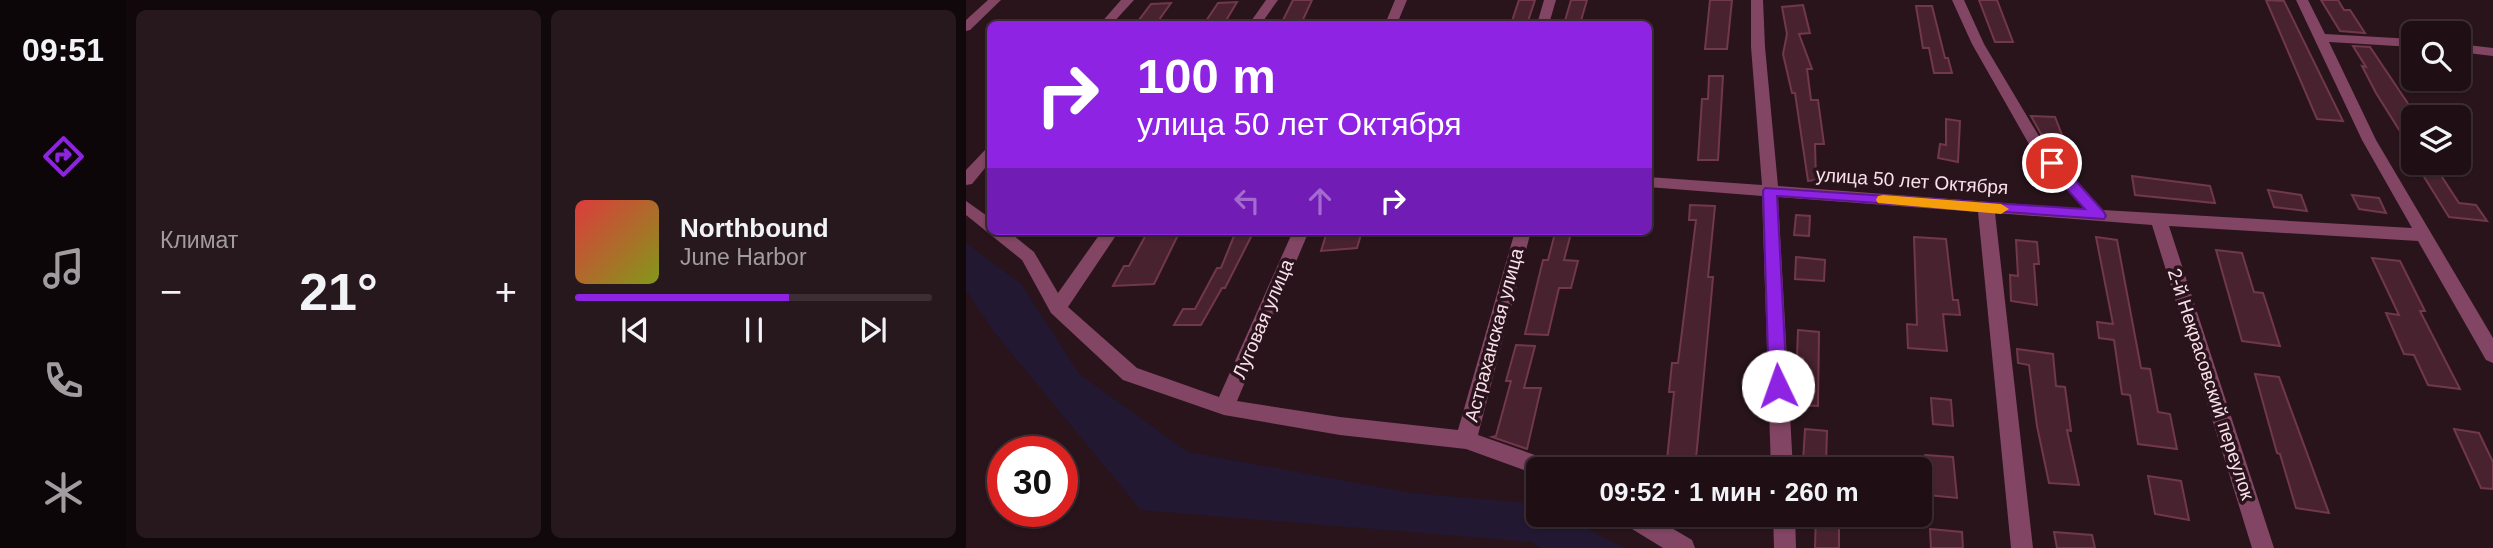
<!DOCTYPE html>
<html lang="ru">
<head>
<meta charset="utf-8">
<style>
  body { margin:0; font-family:Arial,sans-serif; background:#27181e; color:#f1f3f6; height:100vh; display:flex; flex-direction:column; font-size:26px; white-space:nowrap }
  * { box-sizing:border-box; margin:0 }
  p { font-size:23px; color:#a19ca0 }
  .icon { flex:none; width:38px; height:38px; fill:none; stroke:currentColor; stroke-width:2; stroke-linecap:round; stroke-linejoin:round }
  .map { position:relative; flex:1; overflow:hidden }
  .sheet { display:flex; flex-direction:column; gap:10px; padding:10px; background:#11080c; width:840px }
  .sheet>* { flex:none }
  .top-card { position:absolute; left:21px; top:21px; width:665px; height:214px; border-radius:10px; box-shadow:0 2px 5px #0004,0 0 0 2px #3c2f34; background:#8f23e4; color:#fff; overflow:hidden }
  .buttons { position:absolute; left:1435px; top:21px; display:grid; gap:14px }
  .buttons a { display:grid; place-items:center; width:70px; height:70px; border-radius:10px; background:#1f0f15; box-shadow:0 2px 5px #0004,0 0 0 2px #3c2f34; font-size:35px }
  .speed { position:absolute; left:21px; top:436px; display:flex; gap:14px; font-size:35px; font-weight:700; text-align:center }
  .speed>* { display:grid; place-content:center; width:91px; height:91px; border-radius:50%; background:#1f0f15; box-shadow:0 2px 5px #0004,0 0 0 2px #3c2f34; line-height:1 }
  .speed .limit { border:10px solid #d22; background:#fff; color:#111 }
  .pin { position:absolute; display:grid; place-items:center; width:60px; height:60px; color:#fff; margin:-30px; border:4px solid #fff; border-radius:50%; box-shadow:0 2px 7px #0007 }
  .me { position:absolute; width:77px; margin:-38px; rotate:357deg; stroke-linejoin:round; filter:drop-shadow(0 0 5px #0008) }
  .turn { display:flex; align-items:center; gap:24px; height:147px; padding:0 35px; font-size:32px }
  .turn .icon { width:91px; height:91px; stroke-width:2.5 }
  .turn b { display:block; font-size:49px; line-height:60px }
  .lanes { display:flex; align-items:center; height:66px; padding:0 35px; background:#0003; justify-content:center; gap:35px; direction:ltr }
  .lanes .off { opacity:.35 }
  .big { font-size:52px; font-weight:700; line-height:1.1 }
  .sheet .tile { flex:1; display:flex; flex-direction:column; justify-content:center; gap:10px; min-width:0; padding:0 24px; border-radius:10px; background:#27181e }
  .song { display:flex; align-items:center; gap:21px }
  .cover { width:84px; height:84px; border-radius:10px; background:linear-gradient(135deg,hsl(0 70% 55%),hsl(70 70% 35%)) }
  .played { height:7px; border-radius:4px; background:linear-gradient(90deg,#8f23e4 60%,#3c2f34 60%) }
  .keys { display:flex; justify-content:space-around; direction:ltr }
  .heat { display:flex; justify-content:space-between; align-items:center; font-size:38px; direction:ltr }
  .sheet .tiles { flex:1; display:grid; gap:10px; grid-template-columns:repeat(2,1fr) }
  .trip { position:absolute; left:560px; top:457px; width:406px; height:70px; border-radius:10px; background:#1f0f15; box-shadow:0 2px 5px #0004,0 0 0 2px #3c2f34; font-weight:700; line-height:70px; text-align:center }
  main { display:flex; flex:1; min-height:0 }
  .tab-bar { display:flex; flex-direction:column; width:126px; justify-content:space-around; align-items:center; background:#0c0608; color:#a19ca0 }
  .tab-bar .icon { width:49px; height:49px }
  .tab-bar .current { color:#8f23e4 }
  .tab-bar b { font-size:32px; color:#f1f3f6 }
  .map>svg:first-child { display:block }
  .green { fill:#231832 }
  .building { fill:#48222f; stroke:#71374b; stroke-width:2 }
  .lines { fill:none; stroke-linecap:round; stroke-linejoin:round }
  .minor { fill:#824564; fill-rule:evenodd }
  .route { fill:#8f23e4; stroke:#5d1794; stroke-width:2 }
  .slow { fill:#f59e0b }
  .labels { text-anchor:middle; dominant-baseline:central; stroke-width:7; stroke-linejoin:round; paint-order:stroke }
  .street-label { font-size:19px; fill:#fbe0ec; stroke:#29141c }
</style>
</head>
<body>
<main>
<nav class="tab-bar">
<b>09:51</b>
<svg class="icon current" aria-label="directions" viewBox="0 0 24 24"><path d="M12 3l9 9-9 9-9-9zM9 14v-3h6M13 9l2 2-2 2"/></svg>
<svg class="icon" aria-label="music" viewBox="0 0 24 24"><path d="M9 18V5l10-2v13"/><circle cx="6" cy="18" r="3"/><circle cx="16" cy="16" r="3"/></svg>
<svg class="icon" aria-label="phone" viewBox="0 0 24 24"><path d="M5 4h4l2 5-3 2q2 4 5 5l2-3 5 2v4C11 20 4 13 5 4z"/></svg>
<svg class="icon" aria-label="climate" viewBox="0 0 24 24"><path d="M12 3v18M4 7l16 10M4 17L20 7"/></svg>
</nav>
<section class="sheet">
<div class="tiles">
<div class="tile"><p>Климат</p>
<div class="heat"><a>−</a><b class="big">21°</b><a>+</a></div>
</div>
<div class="tile">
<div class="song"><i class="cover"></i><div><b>Northbound</b><p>June Harbor</p></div></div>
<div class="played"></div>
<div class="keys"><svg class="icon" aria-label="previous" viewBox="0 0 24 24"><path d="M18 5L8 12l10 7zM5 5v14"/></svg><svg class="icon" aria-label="pause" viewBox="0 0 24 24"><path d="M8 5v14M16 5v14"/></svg><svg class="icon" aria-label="next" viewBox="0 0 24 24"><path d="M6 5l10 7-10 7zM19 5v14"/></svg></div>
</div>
</div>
</section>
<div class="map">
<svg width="1527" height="548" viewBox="0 0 1527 548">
  <rect width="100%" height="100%" fill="#29141c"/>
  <polygon class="green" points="0,243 55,284 113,374 222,452 445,493 572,504 572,514 594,515 659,548 574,548 566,542 175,510 29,333 0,290"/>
  <g class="building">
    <polygon points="327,0 346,0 335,24 315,24"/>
    <polygon points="553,0 569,0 561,24 545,24"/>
    <polygon points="605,0 621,0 614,24 598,24"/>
    <polygon points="744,0 766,0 761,49 739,49"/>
    <polygon points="1013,0 1031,0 1047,42 1029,42"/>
    <polygon points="1300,0 1318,1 1377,121 1351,119"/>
    <polygon points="1355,0 1372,0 1378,10 1384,10 1399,33 1374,31"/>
    <polygon points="271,2 258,24 238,24 252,3"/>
    <polygon points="205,3 190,24 170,24 185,4"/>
    <polygon points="837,5 844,33 833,34 846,69 841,69 845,100 852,100 858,144 849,144 850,180 842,181 829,93 826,93 817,54 821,34 816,7"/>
    <polygon points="950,6 966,6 979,58 982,58 986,73 968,73 963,48 957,48"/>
    <polygon points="1387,46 1404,47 1447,111 1447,152 1410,93 1396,66 1400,67"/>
    <polygon points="743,76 757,76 752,160 732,160 736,99 742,99"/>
    <polygon points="1065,116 1089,117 1096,135 1075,134"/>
    <polygon points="980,119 994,121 992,162 972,158 974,144 980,145"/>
    <polygon points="1455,172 1474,174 1493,203 1510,205 1521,221 1483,217"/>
    <polygon points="1166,176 1244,186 1249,203 1169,195"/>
    <polygon points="1302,190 1335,195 1341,211 1308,207"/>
    <polygon points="1386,195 1413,198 1420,213 1393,209"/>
    <polygon points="724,205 749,206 742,277 747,277 745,300 729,469 700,469 708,392 703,392 706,363 712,363 730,220 723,220"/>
    <polygon points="830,215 844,216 843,236 828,235"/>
    <polygon points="182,231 214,231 188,284 147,286 158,266 163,266"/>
    <polygon points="270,231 288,231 259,288 256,288 235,325 208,325 217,309 229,309 251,268 255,268"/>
    <polygon points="377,231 396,231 391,248 355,251 361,232"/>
    <polygon points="589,233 605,233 598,260 612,261 605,288 593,288 582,335 559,334 577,260 582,260"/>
    <polygon points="948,237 980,239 987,300 992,300 994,315 977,314 981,351 942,348 941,324 951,325"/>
    <polygon points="1130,237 1151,240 1175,368 1184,369 1192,412 1204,414 1211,449 1172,444 1164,395 1156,394 1148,340 1133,338 1131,322 1147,324"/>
    <polygon points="1050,240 1071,242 1073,264 1068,264 1071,305 1045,301 1044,275 1052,276"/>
    <polygon points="1250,250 1276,253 1288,292 1297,293 1314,346 1276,341"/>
    <polygon points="830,257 859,260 858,281 829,279"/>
    <polygon points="1406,258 1434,261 1459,311 1454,311 1494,389 1462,385 1448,355 1438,354 1420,313 1433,315"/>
    <polygon points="832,330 853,332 852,406 834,405 837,358 831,357"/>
    <polygon points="550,345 569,346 558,388 575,388 561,449 526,437 530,436 545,381 540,381"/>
    <polygon points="1051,349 1087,354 1090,386 1099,387 1105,431 1101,430 1113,485 1083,483 1071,426 1063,365 1052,363"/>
    <polygon points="1289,374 1313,377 1363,513 1330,508 1314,454 1311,453"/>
    <polygon points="965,398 985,400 987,426 967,424"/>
    <polygon points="839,429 861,431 860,464 837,462"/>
    <polygon points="1488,429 1513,433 1527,462 1527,489 1515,488"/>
    <polygon points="959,455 987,457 991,498 962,495"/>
    <polygon points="1182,476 1215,481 1223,520 1189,514"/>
    <polygon points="850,514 873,514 873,548 849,548"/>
    <polygon points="964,529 996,532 997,548 965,548"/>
    <polygon points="1088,532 1126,535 1129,548 1091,548"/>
  </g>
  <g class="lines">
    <g class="minor">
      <polygon points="22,0 35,0 4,30 0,31 0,20"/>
      <polygon points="155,0 168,0 146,24 134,24"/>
      <polygon points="300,0 312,0 295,24 283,24"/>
      <polygon points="429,0 441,0 431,24 419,24"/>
      <polygon points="578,0 590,0 583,24 571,24"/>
      <polygon points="785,0 797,0 799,47 812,186 1118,209 1064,146 1006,44 986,0 998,0 1018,44 1077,143 1137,210 1446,228 1396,140 1330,0 1342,0 1359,34 1447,39 1447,47 1363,42 1410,140 1527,338 1527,363 1520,360 1452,241 1203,226 1308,548 1286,548 1186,225 1029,213 1067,548 1045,548 1012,212 812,197 827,469 805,469 796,196 682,187 682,177 796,185 785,47"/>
      <polygon points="1493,44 1527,48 1527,56 1493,52"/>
      <polygon points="24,148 24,162 6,184 0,185 0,170 19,150"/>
      <polygon points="0,201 24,218 24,231 42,231 68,252 92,293 136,231 153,231 102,307 171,368 253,397 327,231 343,231 271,401 374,417 492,430 549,231 565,231 512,435 589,462 592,469 572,469 572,475 500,449 374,435 258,415 157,380 85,313 56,260 0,215"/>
      <polygon points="650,514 682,514 726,540 729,548 697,548 653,521"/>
      <polygon points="807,514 829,514 830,548 808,548"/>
    </g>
  </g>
  <polygon class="route" points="1086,159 1091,160 1138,212 1140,216 1138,219 811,196 821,386 819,391 812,393 806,391 803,386 797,191 799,188 1119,209 1081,167 1079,163"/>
  <polygon class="slow" points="917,195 1035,204 1043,209 1035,214 912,203 910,200 912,196"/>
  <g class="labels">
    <g class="street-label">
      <text transform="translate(946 181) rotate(4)">улица 50 лет Октября</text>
      <text transform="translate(297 319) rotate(-67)">Луговая улица</text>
      <text transform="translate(528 335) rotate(-75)">Астраханская улица</text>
      <text transform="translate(1245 384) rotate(72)">2-й Некрасовский переулок</text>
    </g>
  </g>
</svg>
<div class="buttons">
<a><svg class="icon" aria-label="search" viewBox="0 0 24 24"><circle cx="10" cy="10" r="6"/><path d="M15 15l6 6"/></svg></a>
<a><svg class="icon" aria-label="layers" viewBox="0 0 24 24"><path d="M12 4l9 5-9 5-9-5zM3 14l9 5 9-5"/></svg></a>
</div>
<div class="speed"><div class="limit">30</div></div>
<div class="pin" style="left:1086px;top:163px;background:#d93025"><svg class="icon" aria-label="arrive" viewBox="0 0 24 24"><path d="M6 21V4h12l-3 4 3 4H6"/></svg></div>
<svg class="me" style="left:812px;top:386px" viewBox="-20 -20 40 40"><circle r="19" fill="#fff"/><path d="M0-13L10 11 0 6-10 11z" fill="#8f23e4"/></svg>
<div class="trip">09:52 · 1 мин · 260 m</div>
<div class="top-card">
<div class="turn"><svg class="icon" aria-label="right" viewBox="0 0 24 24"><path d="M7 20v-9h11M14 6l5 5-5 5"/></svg><div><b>100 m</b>улица 50 лет Октября</div></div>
<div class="lanes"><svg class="icon off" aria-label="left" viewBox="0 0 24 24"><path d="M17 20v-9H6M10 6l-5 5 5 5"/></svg><svg class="icon off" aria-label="ahead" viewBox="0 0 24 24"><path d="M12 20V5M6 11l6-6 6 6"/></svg><svg class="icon" aria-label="right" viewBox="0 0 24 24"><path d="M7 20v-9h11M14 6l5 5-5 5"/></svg></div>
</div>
</div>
</main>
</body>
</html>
